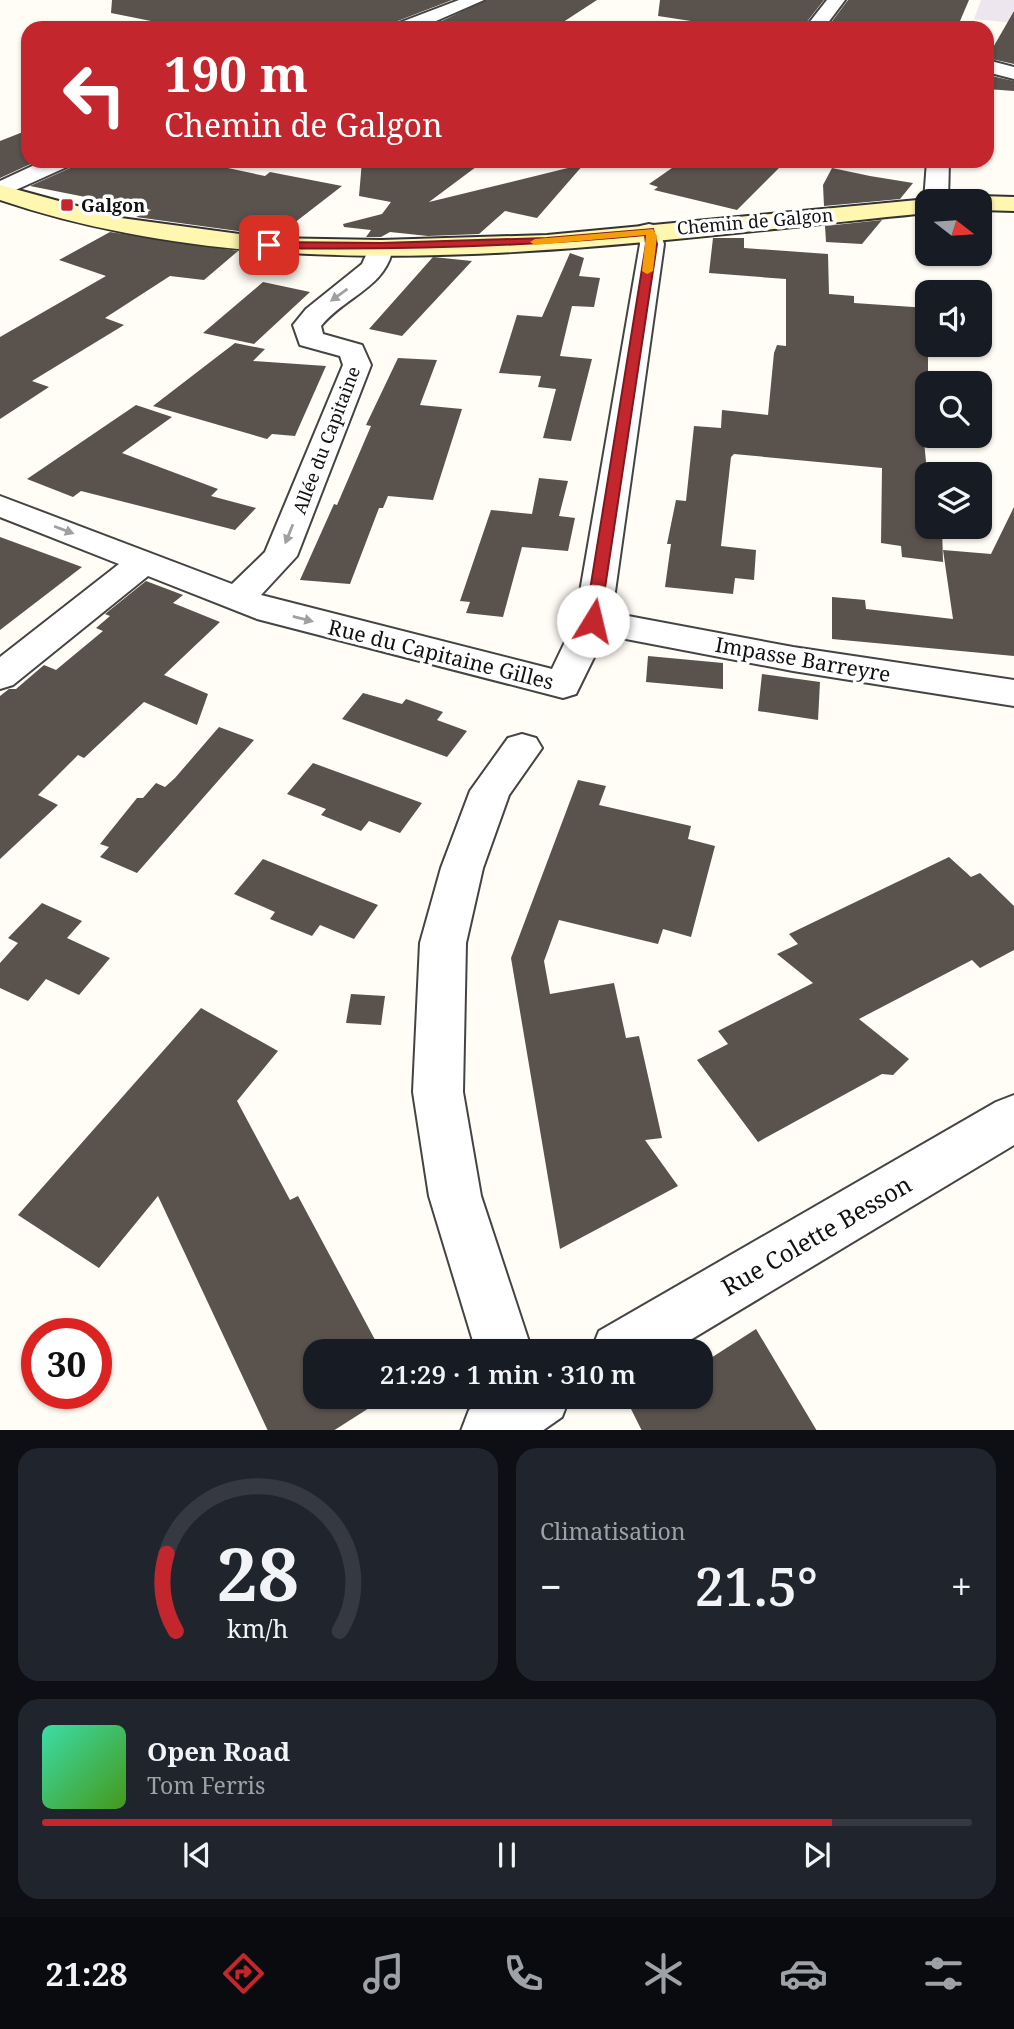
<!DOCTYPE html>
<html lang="fr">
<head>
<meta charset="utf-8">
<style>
  body { margin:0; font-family:"Noto Serif",serif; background:#20242c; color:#f1f3f6; height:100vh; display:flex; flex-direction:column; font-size:26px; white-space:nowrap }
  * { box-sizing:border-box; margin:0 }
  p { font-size:23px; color:#9ea1a6 }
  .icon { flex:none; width:38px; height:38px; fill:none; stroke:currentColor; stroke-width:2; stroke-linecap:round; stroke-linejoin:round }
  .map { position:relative; height:1430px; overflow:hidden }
  .drawer { display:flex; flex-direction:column; gap:18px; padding:18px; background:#0d0f14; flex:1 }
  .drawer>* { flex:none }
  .guide { position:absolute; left:21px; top:21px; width:973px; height:147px; border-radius:21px; box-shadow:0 2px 5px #0004; background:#c4262e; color:#fff; overflow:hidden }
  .needle { width:46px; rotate:107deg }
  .buttons { position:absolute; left:915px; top:189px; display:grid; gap:14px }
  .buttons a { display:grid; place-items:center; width:77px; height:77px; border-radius:14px; background:#171b24; box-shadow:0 2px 5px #0004; font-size:35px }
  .speed { position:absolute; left:21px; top:1318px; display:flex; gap:14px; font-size:35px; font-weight:700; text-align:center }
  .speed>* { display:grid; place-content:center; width:91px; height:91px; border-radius:50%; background:#171b24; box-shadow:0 2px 5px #0004; line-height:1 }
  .speed .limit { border:10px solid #d22; background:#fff; color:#111 }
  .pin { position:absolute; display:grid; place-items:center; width:60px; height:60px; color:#fff; margin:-30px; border-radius:14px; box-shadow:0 4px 10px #0006 }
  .me { position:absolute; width:77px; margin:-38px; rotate:9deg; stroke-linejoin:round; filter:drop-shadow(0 0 5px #0008) }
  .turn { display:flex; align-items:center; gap:24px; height:147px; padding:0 28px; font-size:32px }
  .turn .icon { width:91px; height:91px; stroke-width:2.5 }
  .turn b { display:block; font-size:49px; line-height:60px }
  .big { font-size:52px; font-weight:600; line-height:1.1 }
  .drawer .widget { flex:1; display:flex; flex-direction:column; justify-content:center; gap:10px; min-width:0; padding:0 24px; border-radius:21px; background:#20242c }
  .drawer .dial { align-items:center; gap:0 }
  .dial svg { height:182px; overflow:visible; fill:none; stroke:#363941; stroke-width:7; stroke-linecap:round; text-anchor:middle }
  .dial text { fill:#f1f3f6; stroke:none }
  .song { display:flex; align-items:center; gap:21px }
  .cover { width:84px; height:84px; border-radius:10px; background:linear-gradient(135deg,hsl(160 70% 55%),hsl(100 70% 35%)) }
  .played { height:7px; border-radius:4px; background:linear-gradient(90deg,#c4262e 85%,#363941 85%) }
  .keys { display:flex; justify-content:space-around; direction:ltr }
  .heat { display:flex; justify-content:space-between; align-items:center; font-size:38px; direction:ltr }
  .drawer .tiles { flex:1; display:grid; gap:18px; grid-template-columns:1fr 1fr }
  .widget:last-child { grid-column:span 2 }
  .trip { position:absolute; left:303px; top:1339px; width:410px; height:70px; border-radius:21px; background:#171b24; box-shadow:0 2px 5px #0004; font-weight:600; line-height:70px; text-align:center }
  .dock { display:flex; height:112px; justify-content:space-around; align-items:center; background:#090b0e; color:#9ea1a6 }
  .dock .icon { width:49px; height:49px }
  .dock .active { color:#c4262e }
  .dock b { font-size:32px; color:#f1f3f6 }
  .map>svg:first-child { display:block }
  .industrial { fill:#eee6ef }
  .building { fill:#5a524d }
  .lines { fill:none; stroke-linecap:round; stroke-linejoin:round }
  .minor-casing { stroke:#444; stroke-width:4 }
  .secondary-casing { stroke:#333; stroke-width:4 }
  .minor { fill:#fff; fill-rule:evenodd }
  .secondary { fill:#fff6b0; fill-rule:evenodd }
  .oneway { fill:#a0a0a0 }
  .route { fill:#c4262e; stroke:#7f191e; stroke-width:2 }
  .slow { fill:#f59e0b }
  .poi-dot { fill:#c4262e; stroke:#fff; stroke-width:2.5 }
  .labels { text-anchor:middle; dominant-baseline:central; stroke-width:7; stroke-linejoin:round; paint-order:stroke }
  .far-poi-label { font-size:18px; font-weight:bold; fill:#111; stroke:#fff; text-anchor:start }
  .far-street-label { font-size:18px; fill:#111; stroke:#fff }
  .street-label { font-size:21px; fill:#111; stroke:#fff }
  .near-street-label { font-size:24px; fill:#111; stroke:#fff }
</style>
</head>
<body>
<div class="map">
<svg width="1014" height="1431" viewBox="0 0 1014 1431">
  <rect width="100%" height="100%" fill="#fffdf5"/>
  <polygon class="industrial" points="981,0 1014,0 1014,23 974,19"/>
  <g class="building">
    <polygon points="112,0 452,0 395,22 392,28 186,28 111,13"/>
    <polygon points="486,0 597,0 554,28 427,28"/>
    <polygon points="660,0 824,0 802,28 737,28 658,16"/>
    <polygon points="848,0 969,0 957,28 827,28"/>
    <polygon points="1014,11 1014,64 987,58"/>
    <polygon points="987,75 1014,81 1014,91 987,89"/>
    <polygon points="28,130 28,161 37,161 0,178 0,141"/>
    <polygon points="75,161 195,161 265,176 270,172 342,186 289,227 271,224 259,234 136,217 151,210 30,186 70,168"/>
    <polygon points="362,161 484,161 429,202 584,164 537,218 505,211 479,234 428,236 390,232 381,237 366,237 371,230 344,227 343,224 382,214 391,202 359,196"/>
    <polygon points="682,161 786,161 737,210 654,190 658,187 649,184"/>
    <polygon points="832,168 870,176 913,183 900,199 824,206 823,185"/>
    <polygon points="882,220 862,244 826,242 825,226"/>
    <polygon points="110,232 238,251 204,280 170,276 105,318 124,325 32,381 49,387 0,419 0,337 106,276 59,260"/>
    <polygon points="713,238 744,238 744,248 828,254 829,294 854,296 854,303 928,308 928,391 919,390 928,482 928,527 942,527 943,562 902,557 901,546 881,543 882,468 734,454 731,457 721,546 756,550 754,580 735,578 733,594 665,587 671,544 667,544 676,500 686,501 694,426 721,428 722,410 768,415 774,353 777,345 786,346 786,279 709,273"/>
    <polygon points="570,253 584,258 579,276 600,278 594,307 572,306 560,356 592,359 571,441 543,438 556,389 538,387 541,376 499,373 517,315 542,317"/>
    <polygon points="433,257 472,261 402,336 369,329"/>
    <polygon points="263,282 310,292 254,344 203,333"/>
    <polygon points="235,343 265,349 253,361 326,366 295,436 272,434 267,439 153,406"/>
    <polygon points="398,358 437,360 420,405 462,409 433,500 388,496 383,508 379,508 350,584 300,580 334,504 337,505 371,426 366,425"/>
    <polygon points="136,405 172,417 122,453 218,489 211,496 256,508 235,530 81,491 73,497 27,479"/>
    <polygon points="539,478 568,481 559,516 575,518 568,551 522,547 503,617 466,613 470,602 460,601 491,510 532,514"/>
    <polygon points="1014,507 1014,656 832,639 832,597 865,600 866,609 953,619 943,550 991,554"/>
    <polygon points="0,537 82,567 0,630"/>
    <polygon points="146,581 183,595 173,603 220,622 164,675 208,694 197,725 144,702 84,758 78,755 38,795 58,805 0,859 0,696 9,689 16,689 44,665 56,670 103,631 96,628 110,616 105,614"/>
    <polygon points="648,656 723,663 723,689 646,682"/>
    <polygon points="762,674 820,682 818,720 758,711"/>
    <polygon points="363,693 402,704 406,699 443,712 437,720 467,731 447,757 342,719"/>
    <polygon points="219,727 254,740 137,873 100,857 109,847 100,844 137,798 143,798 156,783 165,787 175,778"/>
    <polygon points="313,763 384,789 422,803 400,833 369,821 361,831 321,815 326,809 287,794"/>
    <polygon points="578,780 606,786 599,805 691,826 688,839 715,846 691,937 663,929 658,944 559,920 544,961 550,994 614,983 626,1038 639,1036 662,1138 645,1140 678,1186 560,1249 511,958"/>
    <polygon points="949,857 971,877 980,873 1014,906 1014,950 980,968 972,960 859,1019 909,1059 893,1075 882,1074 758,1142 697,1060 728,1044 718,1031 813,983 777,954 798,944 789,934"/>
    <polygon points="263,859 335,888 378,905 354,939 320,925 312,936 270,919 275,912 234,894"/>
    <polygon points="42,903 82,921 67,938 110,958 79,995 46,979 28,1001 0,988 0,963 18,943 8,938"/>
    <polygon points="351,994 385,996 381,1025 346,1023"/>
    <polygon points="201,1008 278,1051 237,1101 290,1200 298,1196 381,1351 315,1351 315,1396 388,1396 333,1431 268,1431 158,1196 99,1268 18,1215"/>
    <polygon points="756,1329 817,1431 642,1431 631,1409 650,1396 700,1396 700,1365"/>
  </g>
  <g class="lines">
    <g class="minor-casing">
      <g id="minor">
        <polygon points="459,0 484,0 420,28 394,28 396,24"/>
        <polygon points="827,0 845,0 824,28 805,28"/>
        <polygon points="987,60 1014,67 1014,79 987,72"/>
        <polygon points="43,161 72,161 69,166 0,197 0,181"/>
        <polygon points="927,161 949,161 948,201 928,201 928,206 924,201"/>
        <path d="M649,224L658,226L664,244L612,613L793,647L1014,680V706L793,671L605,635L576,694L563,698L257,619L148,576L13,685L0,689V657L119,564L0,517V496L232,584L265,552L343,365L340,356L300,345L293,325L306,309L362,264L372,242H390L393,247C387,287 344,297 321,326L323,334L362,345L371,365L297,556L261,595L552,669L575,621L640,244L637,231L640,226Z"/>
        <polygon points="522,734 536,738 542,748 509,795 483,868 466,943 463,1092 481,1196 532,1351 476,1351 429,1196 413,1092 420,943 441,868 470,791 508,738"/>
        <polygon points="1014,1095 1014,1145 672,1351 591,1351 599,1331 996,1102"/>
        <polygon points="489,1396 570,1396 562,1417 542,1431 461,1431 469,1410"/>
      </g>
    </g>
    <g class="secondary-casing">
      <g id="secondary">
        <path d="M0,185L121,218L269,238L381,240L547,235L928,199L937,201H928V213C625,242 294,299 0,200Z"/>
        <polygon points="980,196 1014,197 1014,211 980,210 980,201 969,201"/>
      </g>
    </g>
    <use href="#minor" class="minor"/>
    <use href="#secondary" class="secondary"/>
  </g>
  <defs><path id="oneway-solid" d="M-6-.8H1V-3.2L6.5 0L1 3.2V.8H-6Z" transform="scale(1.75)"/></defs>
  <g class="oneway">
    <use href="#oneway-solid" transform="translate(339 295) rotate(144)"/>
    <use href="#oneway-solid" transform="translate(64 530) rotate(21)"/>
    <use href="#oneway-solid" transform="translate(289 534) rotate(112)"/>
    <use href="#oneway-solid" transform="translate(303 619) rotate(14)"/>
  </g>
  <path class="route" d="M653,229L657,244L600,621L593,626L585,621L646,244L645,235C520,247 395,250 269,248L263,245L269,242L381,243L547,238Z"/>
  <polygon class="slow" points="653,229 657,236 653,271 647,274 642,271 646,235 535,245 530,242 535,239"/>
  <rect class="poi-dot" x="60" y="198" width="14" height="14" rx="3.5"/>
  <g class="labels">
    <g class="far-poi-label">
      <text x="81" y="205">Galgon</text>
    </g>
    <g class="far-street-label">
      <text transform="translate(755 221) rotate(-5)">Chemin de Galgon</text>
      <text transform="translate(326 440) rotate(-69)">Allée du Capitaine</text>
    </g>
    <g class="street-label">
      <text transform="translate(441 654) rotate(14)">Rue du Capitaine Gilles</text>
      <text transform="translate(803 659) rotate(10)">Impasse Barreyre</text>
    </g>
    <g class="near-street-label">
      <text transform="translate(816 1235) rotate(-30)">Rue Colette Besson</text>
    </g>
  </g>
</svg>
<div class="buttons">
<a><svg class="needle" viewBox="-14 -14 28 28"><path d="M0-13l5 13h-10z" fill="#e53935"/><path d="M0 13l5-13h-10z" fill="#9ea1a6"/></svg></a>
<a><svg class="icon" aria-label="sound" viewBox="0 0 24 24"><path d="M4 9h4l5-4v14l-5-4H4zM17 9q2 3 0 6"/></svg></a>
<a><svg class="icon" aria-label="search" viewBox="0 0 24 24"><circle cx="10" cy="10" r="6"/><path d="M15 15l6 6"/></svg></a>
<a><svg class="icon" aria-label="layers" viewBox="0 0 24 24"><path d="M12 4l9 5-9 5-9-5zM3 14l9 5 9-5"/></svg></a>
</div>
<div class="speed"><div class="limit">30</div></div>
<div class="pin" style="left:269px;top:245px;background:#d93025"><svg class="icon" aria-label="arrive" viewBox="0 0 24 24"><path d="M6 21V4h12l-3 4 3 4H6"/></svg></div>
<svg class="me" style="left:593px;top:621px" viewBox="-20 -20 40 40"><circle r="19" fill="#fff"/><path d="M0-13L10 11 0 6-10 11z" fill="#c4262e"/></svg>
<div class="trip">21:29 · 1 min · 310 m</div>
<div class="guide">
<div class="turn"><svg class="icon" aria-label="left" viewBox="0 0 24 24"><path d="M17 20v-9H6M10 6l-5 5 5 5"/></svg><div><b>190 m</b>Chemin de Galgon</div></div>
</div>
</div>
<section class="drawer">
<div class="tiles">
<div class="widget dial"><svg viewBox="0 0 100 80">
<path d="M14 69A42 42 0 1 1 86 69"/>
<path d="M14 69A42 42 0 0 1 10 35" stroke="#c4262e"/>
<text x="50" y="56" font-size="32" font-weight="700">28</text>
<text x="50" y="72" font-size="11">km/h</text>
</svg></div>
<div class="widget"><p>Climatisation</p>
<div class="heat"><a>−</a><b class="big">21.5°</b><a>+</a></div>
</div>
<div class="widget">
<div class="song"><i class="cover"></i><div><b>Open Road</b><p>Tom Ferris</p></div></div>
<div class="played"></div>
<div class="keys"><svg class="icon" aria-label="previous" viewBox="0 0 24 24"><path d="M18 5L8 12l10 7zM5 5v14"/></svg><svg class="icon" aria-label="pause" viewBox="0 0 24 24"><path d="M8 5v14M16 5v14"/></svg><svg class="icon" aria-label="next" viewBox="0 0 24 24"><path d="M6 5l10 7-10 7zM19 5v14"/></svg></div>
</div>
</div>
</section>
<nav class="dock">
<b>21:28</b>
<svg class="icon active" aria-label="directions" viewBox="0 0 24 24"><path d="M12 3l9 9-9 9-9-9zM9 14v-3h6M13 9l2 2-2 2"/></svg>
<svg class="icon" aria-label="music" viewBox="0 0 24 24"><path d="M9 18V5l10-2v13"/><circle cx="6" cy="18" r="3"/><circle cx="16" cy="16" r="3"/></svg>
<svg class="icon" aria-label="phone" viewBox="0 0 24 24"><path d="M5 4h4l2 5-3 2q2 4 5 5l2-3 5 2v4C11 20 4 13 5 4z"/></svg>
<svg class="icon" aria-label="climate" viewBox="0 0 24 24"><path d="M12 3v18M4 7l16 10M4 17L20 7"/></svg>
<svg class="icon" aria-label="car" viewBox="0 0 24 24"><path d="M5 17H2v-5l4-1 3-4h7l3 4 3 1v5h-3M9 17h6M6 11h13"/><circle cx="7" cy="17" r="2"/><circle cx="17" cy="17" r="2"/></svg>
<svg class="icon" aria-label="filters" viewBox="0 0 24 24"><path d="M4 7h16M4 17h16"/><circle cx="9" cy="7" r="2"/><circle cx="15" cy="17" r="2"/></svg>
</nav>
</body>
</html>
